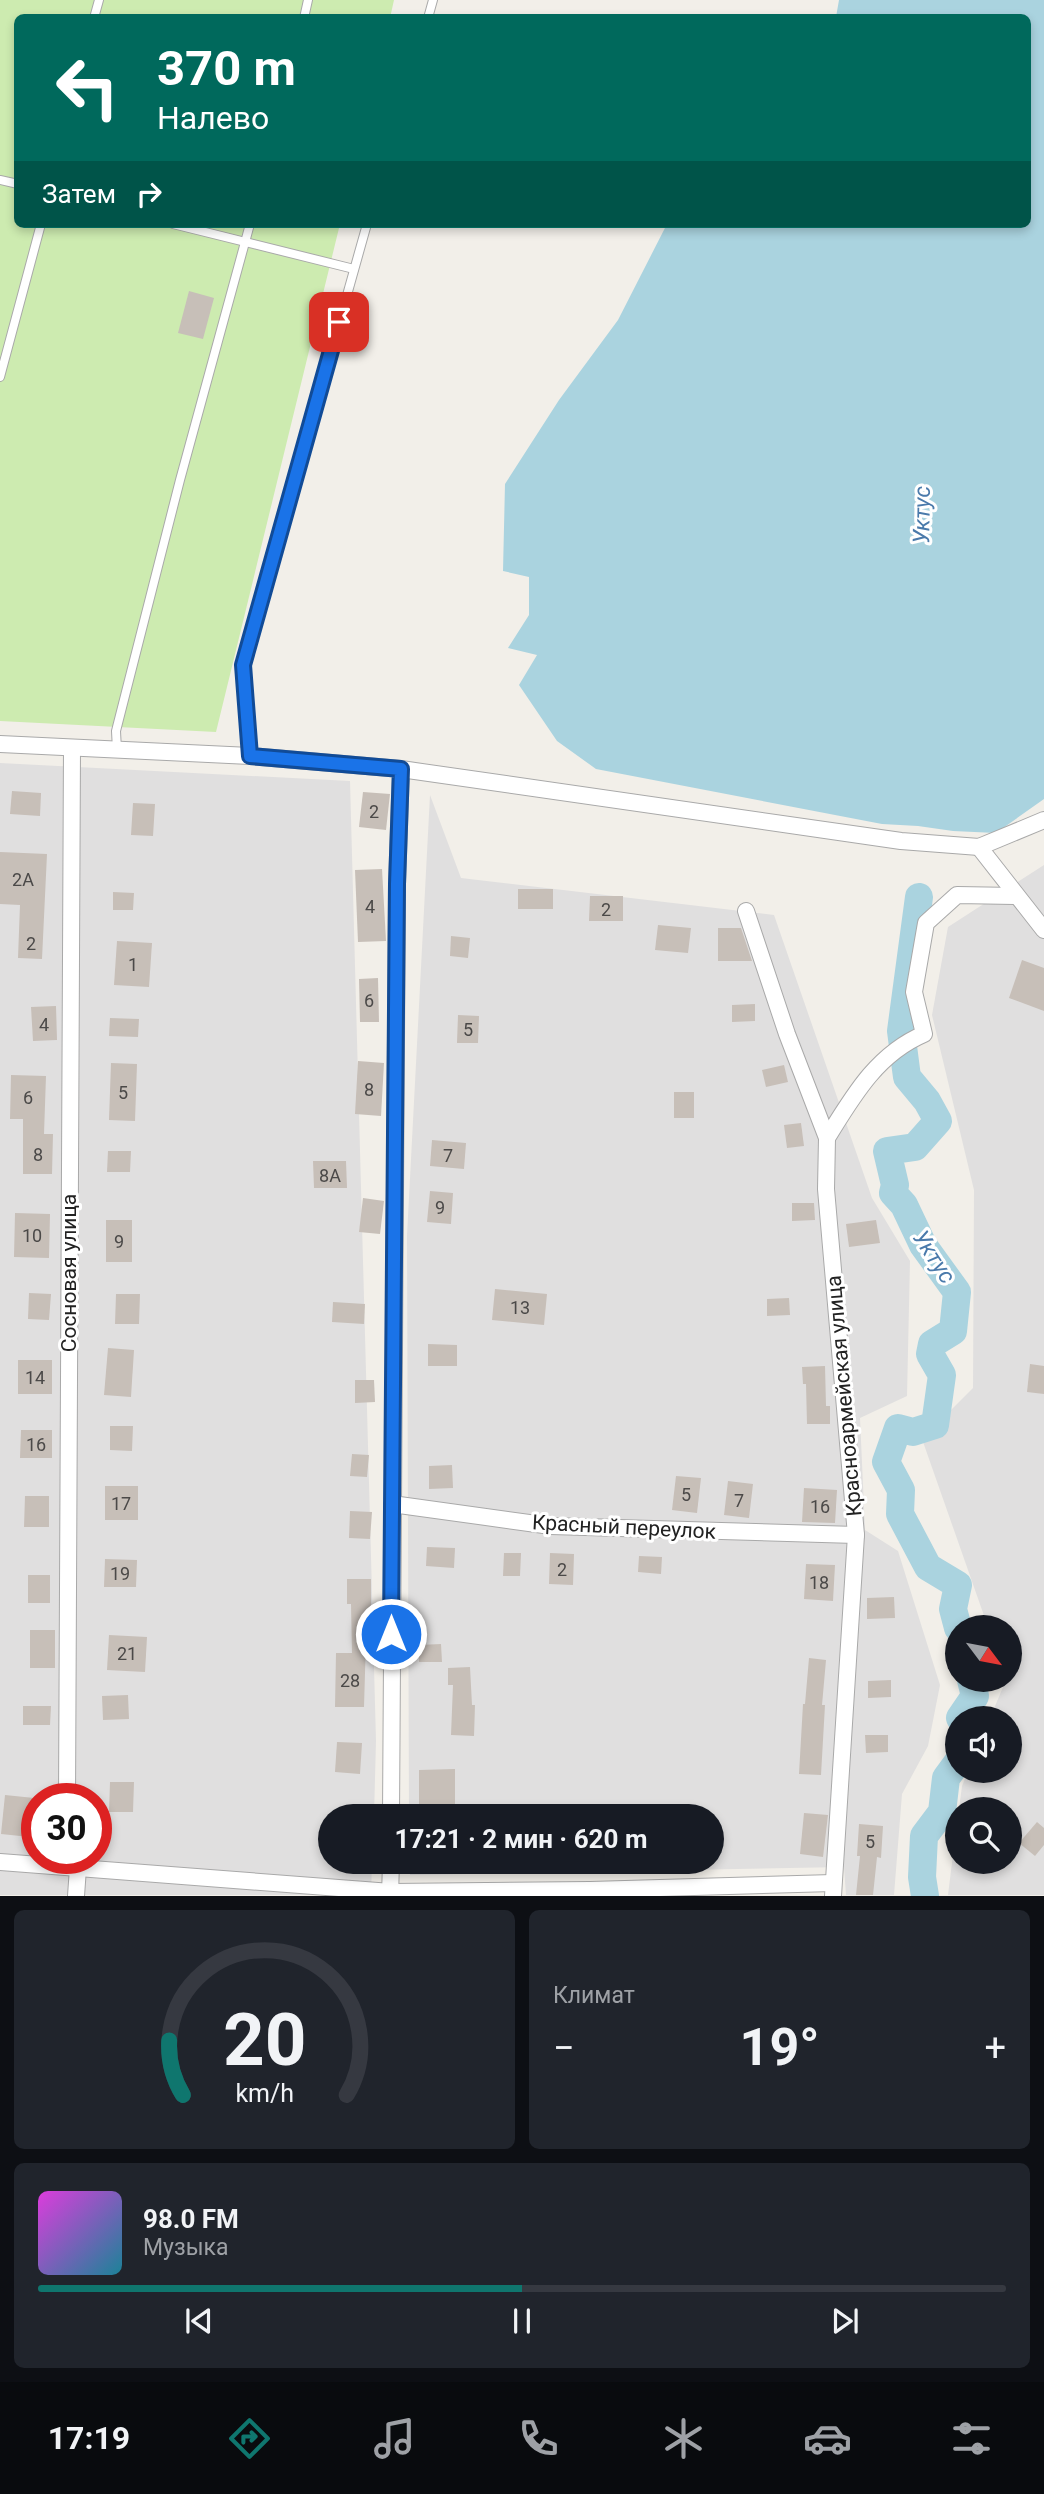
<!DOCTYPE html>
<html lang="ru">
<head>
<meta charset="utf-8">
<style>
  body { margin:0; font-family:Roboto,sans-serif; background:#20242c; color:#f1f3f6; height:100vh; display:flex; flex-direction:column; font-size:26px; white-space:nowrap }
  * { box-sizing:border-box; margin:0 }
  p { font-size:23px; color:#9ea1a6 }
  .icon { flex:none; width:38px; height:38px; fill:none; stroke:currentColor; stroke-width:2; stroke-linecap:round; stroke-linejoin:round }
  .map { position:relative; height:1896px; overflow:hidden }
  .panel { display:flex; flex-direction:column; gap:14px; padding:14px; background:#0d0f14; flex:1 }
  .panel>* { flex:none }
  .guide { position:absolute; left:14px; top:14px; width:1017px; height:214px; border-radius:10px; box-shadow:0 4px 10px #0003; background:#00695c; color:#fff; overflow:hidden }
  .needle { width:46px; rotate:122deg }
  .controls { position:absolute; left:945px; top:1615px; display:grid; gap:14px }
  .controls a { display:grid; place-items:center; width:77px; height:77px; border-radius:50%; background:#171b24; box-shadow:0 4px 10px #0003; font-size:35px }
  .speed { position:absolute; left:21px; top:1783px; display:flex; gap:14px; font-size:35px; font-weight:700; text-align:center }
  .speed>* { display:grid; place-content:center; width:91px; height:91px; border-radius:50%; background:#171b24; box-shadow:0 4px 10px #0003; line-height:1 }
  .speed .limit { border:10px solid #d22; background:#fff; color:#111 }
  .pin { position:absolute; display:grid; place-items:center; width:60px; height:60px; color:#fff; margin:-30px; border-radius:14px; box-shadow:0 4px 10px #0006 }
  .me { position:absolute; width:77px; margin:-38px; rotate:0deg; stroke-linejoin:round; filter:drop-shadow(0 0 5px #0008) }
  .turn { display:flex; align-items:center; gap:24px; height:147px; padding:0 28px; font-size:32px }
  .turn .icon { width:91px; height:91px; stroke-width:2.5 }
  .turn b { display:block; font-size:49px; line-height:60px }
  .then { display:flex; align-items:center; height:66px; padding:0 28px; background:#0003; gap:14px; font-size:26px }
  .big { font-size:52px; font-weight:700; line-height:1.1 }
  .panel .tile { flex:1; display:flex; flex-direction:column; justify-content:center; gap:10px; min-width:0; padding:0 24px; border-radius:10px; background:#20242c }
  .panel .dial { align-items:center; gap:0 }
  .dial svg { height:182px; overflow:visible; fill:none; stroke:#363941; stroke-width:7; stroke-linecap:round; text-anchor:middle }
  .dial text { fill:#f1f3f6; stroke:none }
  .song { display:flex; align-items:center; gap:21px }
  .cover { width:84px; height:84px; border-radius:10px; background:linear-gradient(135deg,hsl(300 70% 55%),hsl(190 70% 35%)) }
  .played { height:7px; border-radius:4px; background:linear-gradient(90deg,#0f766e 50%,#363941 50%) }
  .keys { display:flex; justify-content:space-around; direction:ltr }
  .heat { display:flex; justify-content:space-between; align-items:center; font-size:38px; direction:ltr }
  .panel .tiles { flex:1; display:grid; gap:14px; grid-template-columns:1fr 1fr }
  .tile:last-child { grid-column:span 2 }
  .trip { position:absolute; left:318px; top:1804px; width:406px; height:70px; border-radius:35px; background:#171b24; box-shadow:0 4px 10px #0003; font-weight:700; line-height:70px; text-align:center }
  .menu { display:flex; height:112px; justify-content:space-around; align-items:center; background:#090b0e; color:#9ea1a6 }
  .menu .icon { width:49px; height:49px }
  .menu .on { color:#0f766e }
  .menu b { font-size:32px; color:#f1f3f6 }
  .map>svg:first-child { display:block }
  .residential { fill:#e0dfdf; fill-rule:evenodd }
  .grass { fill:#cdebb0 }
  .water { fill:#aad3df }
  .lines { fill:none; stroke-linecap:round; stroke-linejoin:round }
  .river { stroke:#aad3df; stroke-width:28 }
  .building { fill:#c7bfb8 }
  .lane-casing { stroke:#a9a9a9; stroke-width:10 }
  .street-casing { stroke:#a9a9a9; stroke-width:18 }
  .lane { stroke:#fff; stroke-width:8 }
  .street { stroke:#fff; stroke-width:16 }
  .route-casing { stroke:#114b97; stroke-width:18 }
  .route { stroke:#1a73e8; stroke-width:12 }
  .labels { text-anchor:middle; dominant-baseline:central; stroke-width:6; stroke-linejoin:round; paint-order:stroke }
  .number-label { font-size:18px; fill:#4b4948 }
  .street-label { font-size:21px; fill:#222; stroke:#fff }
  .water-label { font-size:23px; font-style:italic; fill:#4a7aab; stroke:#fff }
</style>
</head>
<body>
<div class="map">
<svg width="1044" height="1896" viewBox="0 0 1044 1896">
  <rect width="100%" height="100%" fill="#f2efe9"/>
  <g class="residential">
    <path d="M0,763L350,781L376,1741L374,1816H331V1862H372L371,1895H0ZM37,1799H96V1858H37Z"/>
    <polygon points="430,795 461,878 774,915 872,1198 910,1261 907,1396 860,1418 865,1530 898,1551 940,1685 928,1746 902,1794 894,1895 846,1895 844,1867 410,1875 410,1862 712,1862 712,1816 409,1816 407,1236"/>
    <polygon points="1044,865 1044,1895 948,1895 957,1822 957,1862 1010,1862 1010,1810 959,1809 962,1786 968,1771 1010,1771 1010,1718 990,1718 1006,1680 1010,1680 1010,1628 988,1627 922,1439 973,1388 974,1190 932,1015 948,927"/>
  </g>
  <polygon class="grass" points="0,0 394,0 390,18 18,18 18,224 340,224 216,732 0,721"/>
  <polygon class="water" points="839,0 1044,0 1044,799 996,833 953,831 918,826 882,824 596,769 557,741 519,685 537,655 508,648 529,615 529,577 503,571 505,484 559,400 618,320 667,224 1027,224 1027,18 836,17"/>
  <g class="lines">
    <g class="river">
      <polyline points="919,897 901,1031 907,1077 927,1101 938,1121 915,1147 887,1151 895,1185 893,1193 904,1205 923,1245 957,1292 953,1331 932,1344 930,1354 942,1375 935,1425 913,1432 898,1428 886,1462 901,1490 900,1514 928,1567 958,1585 953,1609 958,1628"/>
      <polyline points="960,1718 975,1696 971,1680"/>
      <polyline points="925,1896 922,1877 924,1836 942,1812 946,1778 957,1763"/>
    </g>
  </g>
  <g class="building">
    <polygon points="189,291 214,298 203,339 178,333"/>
    <polygon points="12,791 41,793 40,816 10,814"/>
    <polygon points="363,792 390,794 386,830 359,827"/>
    <polygon points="133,803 155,804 153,836 131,835"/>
    <polygon points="0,852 47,854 42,959 18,958 20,905 0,904"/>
    <polygon points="382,869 386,941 358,942 355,870"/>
    <rect x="518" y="889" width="35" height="20"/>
    <polygon points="113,892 134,893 133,910 113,910"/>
    <polygon points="590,896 623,896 623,921 589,921"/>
    <polygon points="658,925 691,928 688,953 655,950"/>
    <polygon points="718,928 741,928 752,961 718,961"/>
    <polygon points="451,936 470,938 468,958 450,956"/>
    <polygon points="117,941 152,943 149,987 114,985"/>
    <polygon points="1022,960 1044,968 1044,1011 1009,998"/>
    <polygon points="378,978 379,1022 360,1022 359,979"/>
    <polygon points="755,1004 755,1021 732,1022 732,1005"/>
    <polygon points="56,1006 57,1040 33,1041 31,1007"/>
    <polygon points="458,1015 479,1016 478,1043 457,1043"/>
    <polygon points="110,1018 139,1019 138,1037 109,1036"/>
    <polygon points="358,1061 384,1063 381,1116 355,1114"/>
    <polygon points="111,1063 137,1064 135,1121 109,1120"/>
    <polygon points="784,1065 788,1082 766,1087 762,1070"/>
    <polygon points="11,1075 46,1076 44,1134 53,1134 52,1174 23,1174 23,1119 10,1119"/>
    <rect x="674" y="1092" width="20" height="26"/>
    <polygon points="801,1123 804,1146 787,1148 784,1125"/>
    <polygon points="432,1140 466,1143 464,1169 430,1166"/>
    <polygon points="108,1151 131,1151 130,1172 107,1172"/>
    <polygon points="313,1161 346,1161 347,1188 314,1188"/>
    <polygon points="430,1191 453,1193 451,1224 427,1222"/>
    <polygon points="363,1198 384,1201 380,1234 359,1232"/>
    <polygon points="792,1203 814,1203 815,1220 792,1221"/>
    <polygon points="15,1213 50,1214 49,1258 14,1257"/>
    <rect x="106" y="1220" width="26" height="42"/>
    <polygon points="876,1220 880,1243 849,1247 846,1224"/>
    <polygon points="495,1289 547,1294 544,1325 492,1320"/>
    <polygon points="29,1293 51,1294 49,1320 28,1319"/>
    <polygon points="116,1294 140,1294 139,1324 115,1324"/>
    <polygon points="789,1298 790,1315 767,1316 767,1299"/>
    <polygon points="333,1302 365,1304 364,1324 332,1322"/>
    <polygon points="428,1344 457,1345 457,1366 428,1366"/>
    <polygon points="108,1348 134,1350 131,1397 104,1395"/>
    <rect x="18" y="1360" width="34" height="34"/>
    <polygon points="1030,1364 1044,1366 1044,1394 1027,1392"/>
    <polygon points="825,1366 826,1406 830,1406 830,1424 807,1424 806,1384 803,1384 802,1367"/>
    <polygon points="355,1380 374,1380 375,1402 355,1403"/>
    <polygon points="110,1426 133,1426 132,1451 110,1450"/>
    <polygon points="21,1430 52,1430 52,1458 20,1458"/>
    <polygon points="352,1454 369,1455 367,1477 350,1476"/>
    <polygon points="452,1465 453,1488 429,1489 429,1466"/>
    <polygon points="676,1476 701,1478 697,1513 672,1510"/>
    <polygon points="728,1481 753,1484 749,1518 724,1515"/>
    <rect x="105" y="1486" width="33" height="34"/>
    <polygon points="804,1488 837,1490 835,1523 802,1522"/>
    <polygon points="25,1496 49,1496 49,1527 24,1527"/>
    <polygon points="350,1511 372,1512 370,1539 349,1538"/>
    <polygon points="427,1547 455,1548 454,1568 426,1566"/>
    <polygon points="504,1553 521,1553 520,1576 503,1576"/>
    <polygon points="550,1553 574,1554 573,1585 549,1584"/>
    <polygon points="639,1556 662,1557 661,1574 638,1572"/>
    <polygon points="105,1559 137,1560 136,1587 104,1587"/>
    <polygon points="806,1564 835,1565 833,1601 804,1599"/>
    <rect x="28" y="1575" width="22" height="28"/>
    <polygon points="347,1579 371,1579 371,1614 375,1614 375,1639 366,1639 364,1707 335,1707 336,1653 352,1653 351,1604 347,1604"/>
    <polygon points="894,1597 895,1618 867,1619 867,1598"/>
    <rect x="30" y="1630" width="25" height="38"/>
    <polygon points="109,1635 147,1637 145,1672 107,1670"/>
    <polygon points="441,1644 442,1662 419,1662 419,1645"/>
    <polygon points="809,1658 826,1660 822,1705 825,1705 821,1775 799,1774 803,1704 805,1704"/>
    <polygon points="470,1667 472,1705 475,1705 474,1736 451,1735 453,1685 448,1685 448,1668"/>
    <polygon points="891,1680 891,1697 868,1698 868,1681"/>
    <polygon points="128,1695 129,1719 103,1720 102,1696"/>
    <polygon points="23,1706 51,1706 50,1725 23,1725"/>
    <polygon points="865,1735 888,1735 888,1752 866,1753"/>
    <polygon points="337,1742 362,1743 360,1774 335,1772"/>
    <polygon points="455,1769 455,1816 419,1816 419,1770"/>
    <polygon points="110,1782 134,1782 133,1812 109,1812"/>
    <polygon points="5,1795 34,1798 30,1837 1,1834"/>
    <polygon points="804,1813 828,1815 823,1857 800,1854"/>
    <polygon points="1037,1822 1044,1828 1044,1845 1035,1856 1019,1843"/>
    <polygon points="859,1824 883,1826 881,1858 877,1857 873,1895 856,1895 860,1856 857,1856"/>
  </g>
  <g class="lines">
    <g class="lane-casing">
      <g id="lane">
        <polyline points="94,18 99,0"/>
        <polyline points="304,18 308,0"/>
        <polyline points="428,18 433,0"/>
        <polyline points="0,180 18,184"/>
        <polyline points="173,224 354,269"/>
        <polyline points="0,377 41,224"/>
        <polyline points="117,750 116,731 180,480 250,224"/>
        <polyline points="250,756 243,665 367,224"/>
      </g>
    </g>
    <g class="street-casing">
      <g id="street">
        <polyline points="0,744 250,756 401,769 901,841 979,847 1044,820"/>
        <polyline points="979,847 1044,930"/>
        <polyline points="746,911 787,1034 827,1138 826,1189 856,1535 833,1896"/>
        <path d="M827,1138C853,1096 877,1054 924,1034L914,992L926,923L957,895L1015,896"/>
        <polyline points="392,1504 551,1526 856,1535"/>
        <polyline points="67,1799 72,748"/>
        <polyline points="391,1816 397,884 401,769"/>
        <polyline points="76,1861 78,1868 76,1896"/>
        <polyline points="0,1862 391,1892 590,1890 833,1883"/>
        <polyline points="390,1896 391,1862"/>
      </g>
    </g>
    <use href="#lane" class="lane"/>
    <use href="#street" class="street"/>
  </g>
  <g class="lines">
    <g class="route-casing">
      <polyline id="route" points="339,322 243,665 250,756 401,769 397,884 391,1634"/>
    </g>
    <use href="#route" class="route"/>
  </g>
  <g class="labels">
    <g class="number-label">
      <text x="374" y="811">2</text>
      <text x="23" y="879">2А</text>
      <text x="370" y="906">4</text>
      <text x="606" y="909">2</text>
      <text x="31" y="943">2</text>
      <text x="133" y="964">1</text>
      <text x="369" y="1000">6</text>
      <text x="44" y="1024">4</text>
      <text x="468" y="1029">5</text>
      <text x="369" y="1089">8</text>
      <text x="123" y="1092">5</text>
      <text x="28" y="1097">6</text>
      <text x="38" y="1154">8</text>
      <text x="448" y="1155">7</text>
      <text x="330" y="1175">8А</text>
      <text x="440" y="1207">9</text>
      <text x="32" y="1235">10</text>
      <text x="119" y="1241">9</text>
      <text x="520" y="1307">13</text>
      <text x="35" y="1377">14</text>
      <text x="36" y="1444">16</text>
      <text x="686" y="1494">5</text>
      <text x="739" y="1500">7</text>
      <text x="121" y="1503">17</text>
      <text x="820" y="1506">16</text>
      <text x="562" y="1569">2</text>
      <text x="120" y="1573">19</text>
      <text x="819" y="1582">18</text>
      <text x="127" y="1653">21</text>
      <text x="350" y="1680">28</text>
      <text x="870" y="1841">5</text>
    </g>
    <g class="street-label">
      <text transform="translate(69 1273) rotate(-90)">Сосновая улица</text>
      <text transform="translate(844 1396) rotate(-95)">Красноармейская улица</text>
      <text transform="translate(624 1527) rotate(3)">Красный переулок</text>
    </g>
    <g class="water-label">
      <text transform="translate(922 515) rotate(-89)">Уктус</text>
      <text transform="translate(934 1257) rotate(57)">Уктус</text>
    </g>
  </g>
</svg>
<div class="controls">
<a><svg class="needle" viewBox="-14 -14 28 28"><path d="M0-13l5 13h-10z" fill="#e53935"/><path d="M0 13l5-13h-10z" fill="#9ea1a6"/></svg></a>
<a><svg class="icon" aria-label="sound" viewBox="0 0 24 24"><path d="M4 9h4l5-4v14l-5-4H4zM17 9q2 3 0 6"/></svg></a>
<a><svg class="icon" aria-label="search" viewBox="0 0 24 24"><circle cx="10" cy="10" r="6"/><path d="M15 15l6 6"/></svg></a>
</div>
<div class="speed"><div class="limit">30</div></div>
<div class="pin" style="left:339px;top:322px;background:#d93025"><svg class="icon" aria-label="arrive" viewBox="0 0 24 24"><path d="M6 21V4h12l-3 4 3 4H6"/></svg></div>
<svg class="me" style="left:391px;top:1634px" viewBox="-20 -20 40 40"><circle r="17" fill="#1a73e8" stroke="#fff" stroke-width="3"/><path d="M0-11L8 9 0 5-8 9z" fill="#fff"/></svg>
<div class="trip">17:21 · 2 мин · 620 m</div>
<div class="guide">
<div class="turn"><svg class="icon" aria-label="left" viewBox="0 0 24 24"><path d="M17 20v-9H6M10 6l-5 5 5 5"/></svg><div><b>370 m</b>Налево</div></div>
<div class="then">Затем<svg class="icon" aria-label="right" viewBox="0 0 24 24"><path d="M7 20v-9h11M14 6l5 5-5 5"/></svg></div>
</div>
</div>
<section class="panel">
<div class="tiles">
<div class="tile dial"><svg viewBox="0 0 100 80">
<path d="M14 69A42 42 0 1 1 86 69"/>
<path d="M14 69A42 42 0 0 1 8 45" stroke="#0f766e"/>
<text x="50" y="56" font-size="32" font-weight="700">20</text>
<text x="50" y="72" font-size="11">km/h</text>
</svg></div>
<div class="tile"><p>Климат</p>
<div class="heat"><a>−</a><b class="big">19°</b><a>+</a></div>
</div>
<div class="tile">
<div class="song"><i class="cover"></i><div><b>98.0 FM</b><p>Музыка</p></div></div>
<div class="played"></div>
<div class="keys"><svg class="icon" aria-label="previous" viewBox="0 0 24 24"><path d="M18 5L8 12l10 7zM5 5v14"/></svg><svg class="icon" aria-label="pause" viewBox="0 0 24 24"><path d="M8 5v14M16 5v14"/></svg><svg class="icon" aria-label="next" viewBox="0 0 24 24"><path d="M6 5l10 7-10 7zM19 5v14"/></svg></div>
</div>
</div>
</section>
<nav class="menu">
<b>17:19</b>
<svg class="icon on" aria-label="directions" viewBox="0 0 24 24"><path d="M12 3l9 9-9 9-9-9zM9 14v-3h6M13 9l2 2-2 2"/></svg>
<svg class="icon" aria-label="music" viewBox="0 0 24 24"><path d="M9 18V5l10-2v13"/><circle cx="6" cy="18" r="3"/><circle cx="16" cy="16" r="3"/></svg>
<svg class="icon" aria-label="phone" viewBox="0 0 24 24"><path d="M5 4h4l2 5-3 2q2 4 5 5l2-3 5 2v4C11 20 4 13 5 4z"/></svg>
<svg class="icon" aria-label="climate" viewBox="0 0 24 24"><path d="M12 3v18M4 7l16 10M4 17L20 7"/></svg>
<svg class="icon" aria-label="car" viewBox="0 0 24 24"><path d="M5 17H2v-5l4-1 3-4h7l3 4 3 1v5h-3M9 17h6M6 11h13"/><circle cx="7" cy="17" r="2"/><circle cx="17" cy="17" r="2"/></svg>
<svg class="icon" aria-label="filters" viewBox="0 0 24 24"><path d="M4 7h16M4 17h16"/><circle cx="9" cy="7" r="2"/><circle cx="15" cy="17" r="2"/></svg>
</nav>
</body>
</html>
